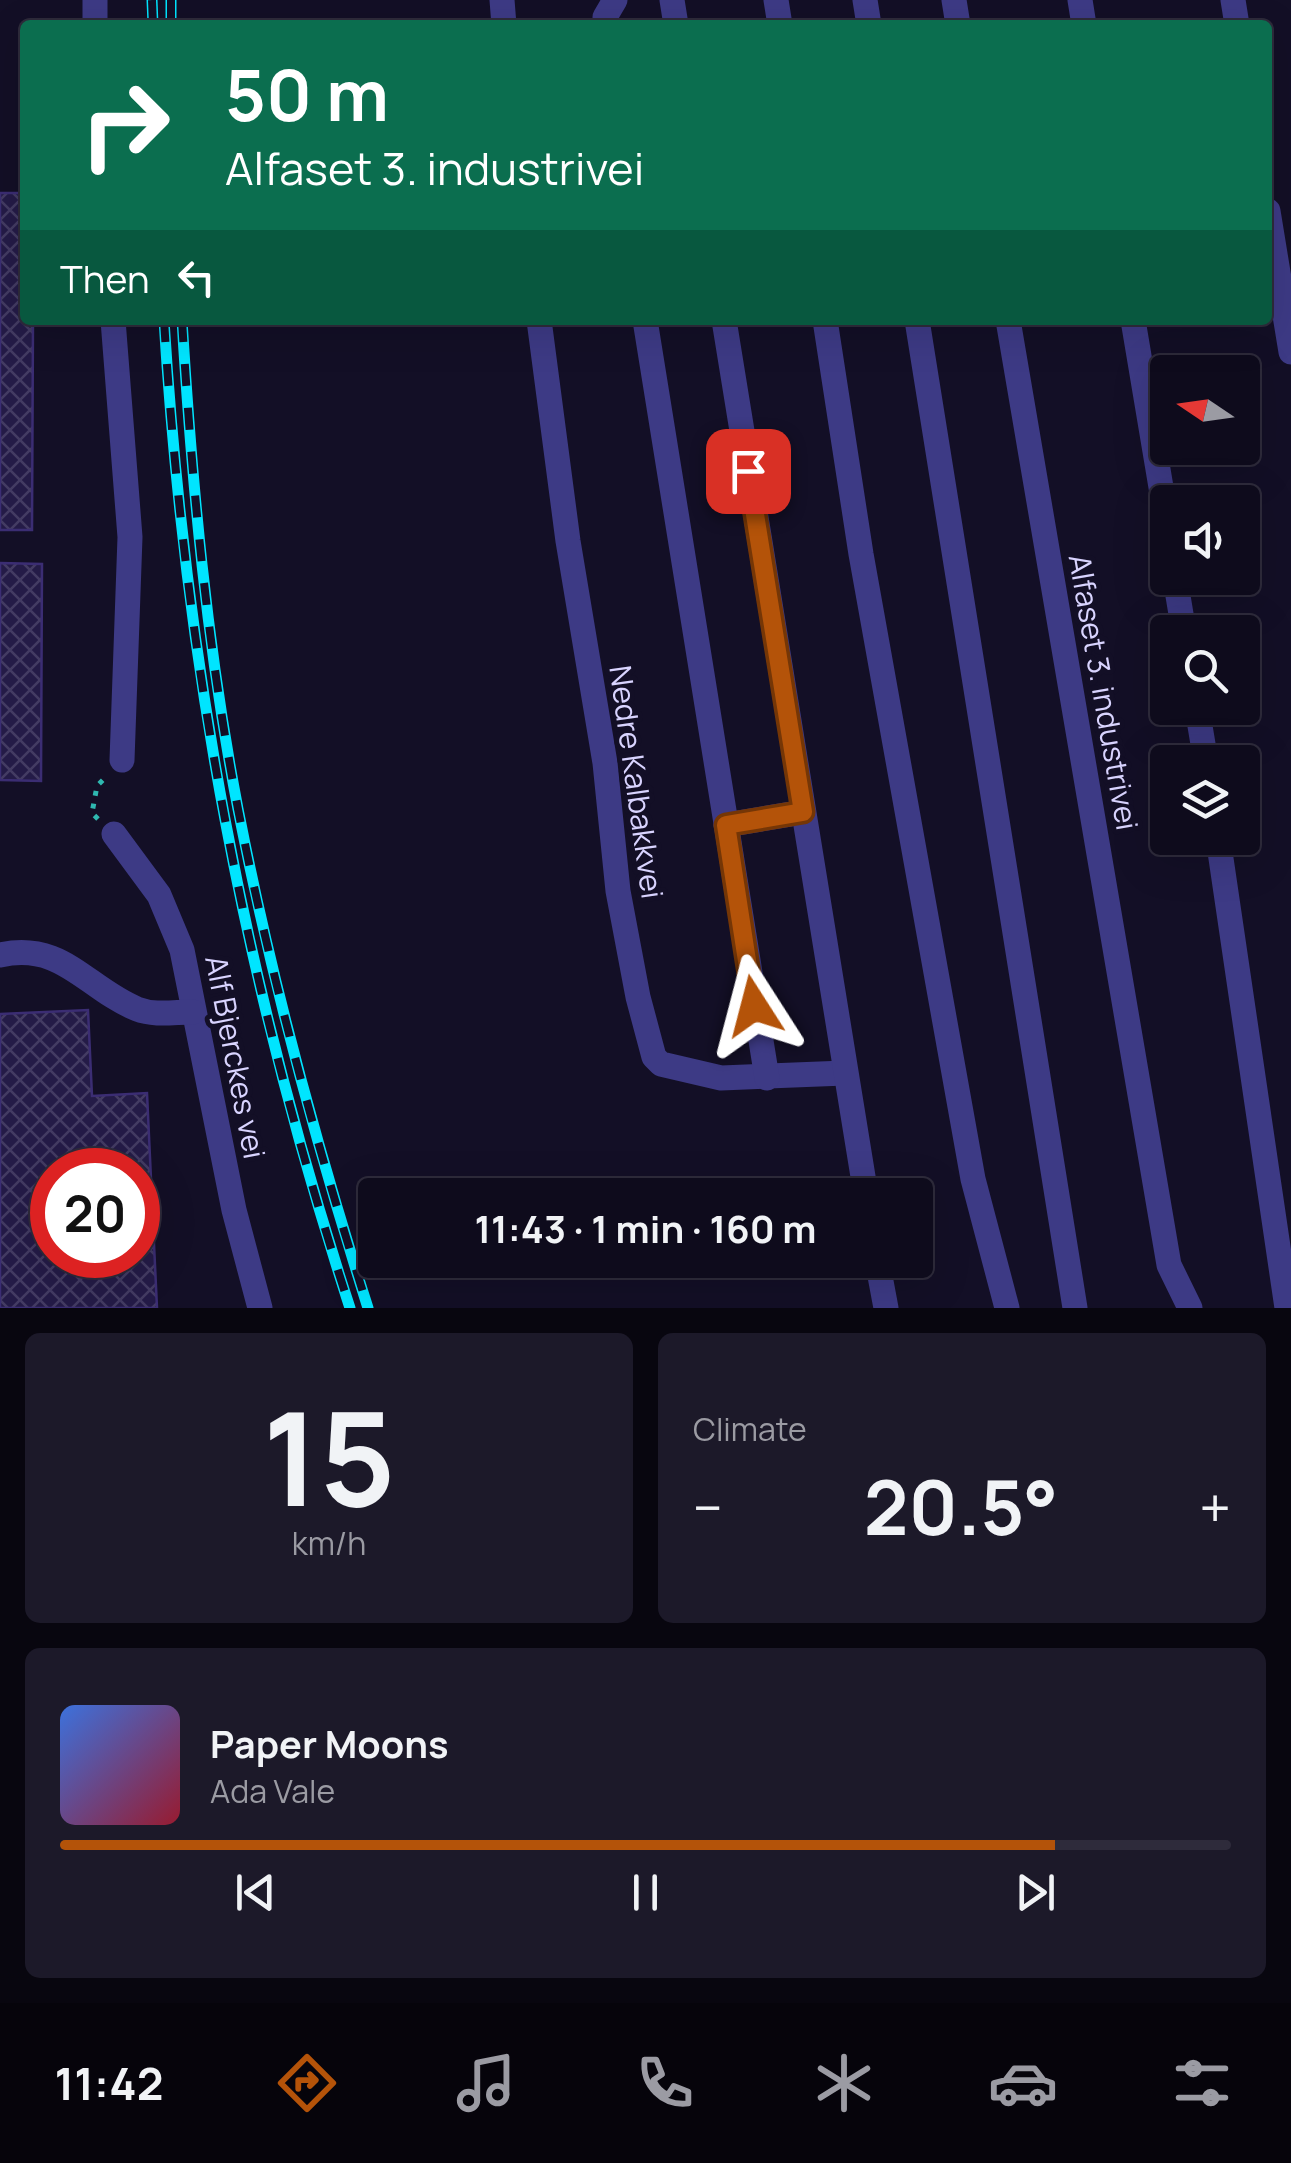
<!DOCTYPE html>
<html lang="en">
<head>
<meta charset="utf-8">
<style>
  body { margin:0; font-family:Manrope,sans-serif; background:#1c1929; color:#f1f3f6; height:100vh; display:flex; flex-direction:column; font-size:38px; white-space:nowrap }
  * { box-sizing:border-box; margin:0 }
  p { font-size:32px; color:#9b9ba3 }
  .icon { flex:none; width:55px; height:55px; fill:none; stroke:currentColor; stroke-width:2; stroke-linecap:round; stroke-linejoin:round }
  .map { position:relative; height:1308px; overflow:hidden }
  .sheet { display:flex; flex-direction:column; gap:25px; padding:25px; background:#08060f; flex:1 }
  .sheet>* { flex:none }
  .guide { position:absolute; left:20px; top:20px; width:1252px; height:305px; border-radius:10px; box-shadow:0 10px 40px #0002,0 0 0 2px #2e2b3b; background:#0b6e4f; color:#fff; overflow:hidden }
  .needle { width:65px; rotate:283deg }
  .buttons { position:absolute; left:1150px; top:355px; display:grid; gap:20px }
  .buttons a { display:grid; place-items:center; width:110px; height:110px; border-radius:10px; background:#0e0b1c; box-shadow:0 10px 40px #0002,0 0 0 2px #2e2b3b; font-size:50px }
  .speed { position:absolute; left:30px; top:1148px; display:flex; gap:20px; font-size:50px; font-weight:700; text-align:center }
  .speed>* { display:grid; place-content:center; width:130px; height:130px; border-radius:50%; background:#0e0b1c; box-shadow:0 10px 40px #0002,0 0 0 2px #2e2b3b; line-height:1 }
  .speed .limit { border:15px solid #d22; background:#fff; color:#111 }
  .pin { position:absolute; display:grid; place-items:center; width:85px; height:85px; color:#fff; margin:-42px; border-radius:20px; box-shadow:0 5px 15px #0006 }
  .me { position:absolute; width:110px; margin:-55px; rotate:351deg; stroke-linejoin:round; filter:drop-shadow(0 0 8px #0008) }
  .turn { display:flex; align-items:center; gap:35px; height:210px; padding:0 40px; font-size:45px }
  .turn .icon { width:130px; height:130px; stroke-width:2.5 }
  .turn b { display:block; font-size:70px; line-height:85px }
  .then { display:flex; align-items:center; height:95px; padding:0 40px; background:#0003; gap:20px; font-size:38px }
  .big { font-size:75px; font-weight:700; line-height:1.1 }
  .sheet .card { flex:1; display:flex; flex-direction:column; justify-content:center; gap:15px; min-width:0; padding:0 35px; border-radius:15px; background:#1c1929 }
  .sheet .dial { align-items:center; gap:0 }
  .dial b { font-size:130px; line-height:1 }
  .song { display:flex; align-items:center; gap:30px }
  .cover { width:120px; height:120px; border-radius:15px; background:linear-gradient(135deg,hsl(220 70% 55%),hsl(350 70% 35%)) }
  .played { height:10px; border-radius:5px; background:linear-gradient(90deg,#b45309 85%,#2e2b3b 85%) }
  .keys { display:flex; justify-content:space-around; direction:ltr }
  .heat { display:flex; justify-content:space-between; align-items:center; font-size:55px; direction:ltr }
  .sheet .tiles { flex:1; display:grid; gap:25px; grid-template-columns:1fr 1fr }
  .card:last-child { grid-column:span 2 }
  .trip { position:absolute; left:358px; top:1178px; width:575px; height:100px; border-radius:10px; background:#0e0b1c; box-shadow:0 10px 40px #0002,0 0 0 2px #2e2b3b; font-weight:700; line-height:100px; text-align:center }
  .dock { display:flex; height:160px; justify-content:space-around; align-items:center; background:#06040b; color:#9b9ba3 }
  .dock .icon { width:70px; height:70px }
  .dock .on { color:#b45309 }
  .dock b { font-size:45px; color:#f1f3f6 }
  .map>svg:first-child { display:block }
  .building { fill:url(#building-cross-hatch); stroke:#3b2d73; stroke-width:2.5; fill-rule:evenodd }
  .lines { fill:none; stroke-linecap:round; stroke-linejoin:round }
  .path { stroke:#2fb8b0; stroke-width:5; stroke-dasharray:5 8; stroke-linecap:butt }
  .minor { stroke:#3d3a85; stroke-width:25 }
  .rail-casing { stroke:#00e5ff; stroke-width:11 }
  .rail { stroke:#130f26; stroke-width:8; stroke-dasharray:22; stroke-linecap:butt }
  .route-casing { stroke:#753606; stroke-width:25 }
  .route { stroke:#b45309; stroke-width:18 }
  .labels { text-anchor:middle; dominant-baseline:central; stroke-width:10; stroke-linejoin:round; paint-order:stroke }
  .street-label { font-size:30px; fill:#d9d4ff; stroke:#130f26 }
</style>
</head>
<body>
<div class="map">
<svg width="1291" height="1308" viewBox="0 0 1291 1308">
  <defs>
    <pattern id="building-cross-hatch" width="8" height="8" patternUnits="userSpaceOnUse" patternTransform="scale(2.5)"><rect width="8" height="8" fill="#241b47"/><path d="M0 0l8 8M0 8l8-8" fill="none" stroke="#433b63"/></pattern>
  </defs>
  <rect width="100%" height="100%" fill="#130f26"/>
  <g class="building">
    <polygon points="0,193 25,193 25,320 33,320 32,530 0,530"/>
    <polygon points="0,563 42,564 41,781 0,780"/>
    <path d="M88,1010L92,1096L147,1093L157,1308H0V1014ZM52,1170H138V1255H52Z"/>
  </g>
  <g class="lines">
    <polyline class="path" points="98,819 92,813 97,786 106,777"/>
    <g class="minor">
      <polyline points="95,0 95,25"/>
      <polyline points="502,0 504,25"/>
      <polyline points="672,0 676,25"/>
      <polyline points="776,0 780,25"/>
      <polyline points="865,0 869,25"/>
      <polyline points="954,0 958,25"/>
      <polyline points="1080,0 1084,25"/>
      <polyline points="1233,0 1237,25"/>
      <polyline points="606,25 605,17 615,0"/>
      <polyline points="1268,211 1291,352"/>
      <polyline points="113,320 130,537 122,760"/>
      <polyline points="539,320 568,541 605,763 618,891 638,997 654,1057 661,1064 721,1078 845,1073"/>
      <polyline points="645,320 767,1078"/>
      <polyline points="724,320 866,1195"/>
      <polyline points="825,320 861,554 973,1179 1007,1308"/>
      <polyline points="917,320 1075,1308"/>
      <polyline points="1008,320 1169,1265 1190,1308"/>
      <polyline points="1133,320 1168,529"/>
      <polyline points="1175,578 1184,632"/>
      <polyline points="1197,708 1206,762"/>
      <polyline points="726,825 803,812"/>
      <polyline points="114,834 159,895 182,950 234,1210 260,1308"/>
      <polyline points="1218,838 1287,1308"/>
      <path d="M0,955C62,941 86,988 137,1009C155,1016 174,1012 193,1012"/>
      <polyline points="877,1260 886,1308"/>
    </g>
    <g class="rail-casing">
      <g id="rail">
        <polyline points="152,0 153,25"/>
        <polyline points="171,0 171,25"/>
        <path d="M164,320C185,662 244,982 350,1308"/>
        <path d="M182,320C192,484 207,648 238,809C271,978 316,1144 368,1308"/>
      </g>
    </g>
    <use href="#rail" class="rail"/>
  </g>
  <g class="lines">
    <g class="route-casing">
      <polyline id="route" points="748,471 803,812 726,825 754,1006"/>
    </g>
    <use href="#route" class="route"/>
  </g>
  <g class="labels">
    <g class="street-label">
      <text transform="translate(1104 692) rotate(80)">Alfaset 3. industrivei</text>
      <text transform="translate(637 782) rotate(82)">Nedre Kalbakkvei</text>
      <text transform="translate(236 1057) rotate(79)">Alf Bjerckes vei</text>
    </g>
  </g>
</svg>
<div class="buttons">
<a><svg class="needle" viewBox="-14 -14 28 28"><path d="M0-13l5 13h-10z" fill="#e53935"/><path d="M0 13l5-13h-10z" fill="#9b9ba3"/></svg></a>
<a><svg class="icon" aria-label="sound" viewBox="0 0 24 24"><path d="M4 9h4l5-4v14l-5-4H4zM17 9q2 3 0 6"/></svg></a>
<a><svg class="icon" aria-label="search" viewBox="0 0 24 24"><circle cx="10" cy="10" r="6"/><path d="M15 15l6 6"/></svg></a>
<a><svg class="icon" aria-label="layers" viewBox="0 0 24 24"><path d="M12 4l9 5-9 5-9-5zM3 14l9 5 9-5"/></svg></a>
</div>
<div class="speed"><div class="limit">20</div></div>
<div class="pin" style="left:748px;top:471px;background:#d93025"><svg class="icon" aria-label="arrive" viewBox="0 0 24 24"><path d="M6 21V4h12l-3 4 3 4H6"/></svg></div>
<svg class="me" style="left:754px;top:1006px" viewBox="-20 -20 40 40"><path d="M0-17L14 15 0 8-14 15z" fill="#b45309" stroke="#fff" stroke-width="4"/></svg>
<div class="trip">11:43 · 1 min · 160 m</div>
<div class="guide">
<div class="turn"><svg class="icon" aria-label="right" viewBox="0 0 24 24"><path d="M7 20v-9h11M14 6l5 5-5 5"/></svg><div><b>50 m</b>Alfaset 3. industrivei</div></div>
<div class="then">Then<svg class="icon" aria-label="left" viewBox="0 0 24 24"><path d="M17 20v-9H6M10 6l-5 5 5 5"/></svg></div>
</div>
</div>
<section class="sheet">
<div class="tiles">
<div class="card dial"><b>15</b><p>km/h</p></div>
<div class="card"><p>Climate</p>
<div class="heat"><a>−</a><b class="big">20.5°</b><a>+</a></div>
</div>
<div class="card">
<div class="song"><i class="cover"></i><div><b>Paper Moons</b><p>Ada Vale</p></div></div>
<div class="played"></div>
<div class="keys"><svg class="icon" aria-label="previous" viewBox="0 0 24 24"><path d="M18 5L8 12l10 7zM5 5v14"/></svg><svg class="icon" aria-label="pause" viewBox="0 0 24 24"><path d="M8 5v14M16 5v14"/></svg><svg class="icon" aria-label="next" viewBox="0 0 24 24"><path d="M6 5l10 7-10 7zM19 5v14"/></svg></div>
</div>
</div>
</section>
<nav class="dock">
<b>11:42</b>
<svg class="icon on" aria-label="directions" viewBox="0 0 24 24"><path d="M12 3l9 9-9 9-9-9zM9 14v-3h6M13 9l2 2-2 2"/></svg>
<svg class="icon" aria-label="music" viewBox="0 0 24 24"><path d="M9 18V5l10-2v13"/><circle cx="6" cy="18" r="3"/><circle cx="16" cy="16" r="3"/></svg>
<svg class="icon" aria-label="phone" viewBox="0 0 24 24"><path d="M5 4h4l2 5-3 2q2 4 5 5l2-3 5 2v4C11 20 4 13 5 4z"/></svg>
<svg class="icon" aria-label="climate" viewBox="0 0 24 24"><path d="M12 3v18M4 7l16 10M4 17L20 7"/></svg>
<svg class="icon" aria-label="car" viewBox="0 0 24 24"><path d="M5 17H2v-5l4-1 3-4h7l3 4 3 1v5h-3M9 17h6M6 11h13"/><circle cx="7" cy="17" r="2"/><circle cx="17" cy="17" r="2"/></svg>
<svg class="icon" aria-label="filters" viewBox="0 0 24 24"><path d="M4 7h16M4 17h16"/><circle cx="9" cy="7" r="2"/><circle cx="15" cy="17" r="2"/></svg>
</nav>
</body>
</html>
